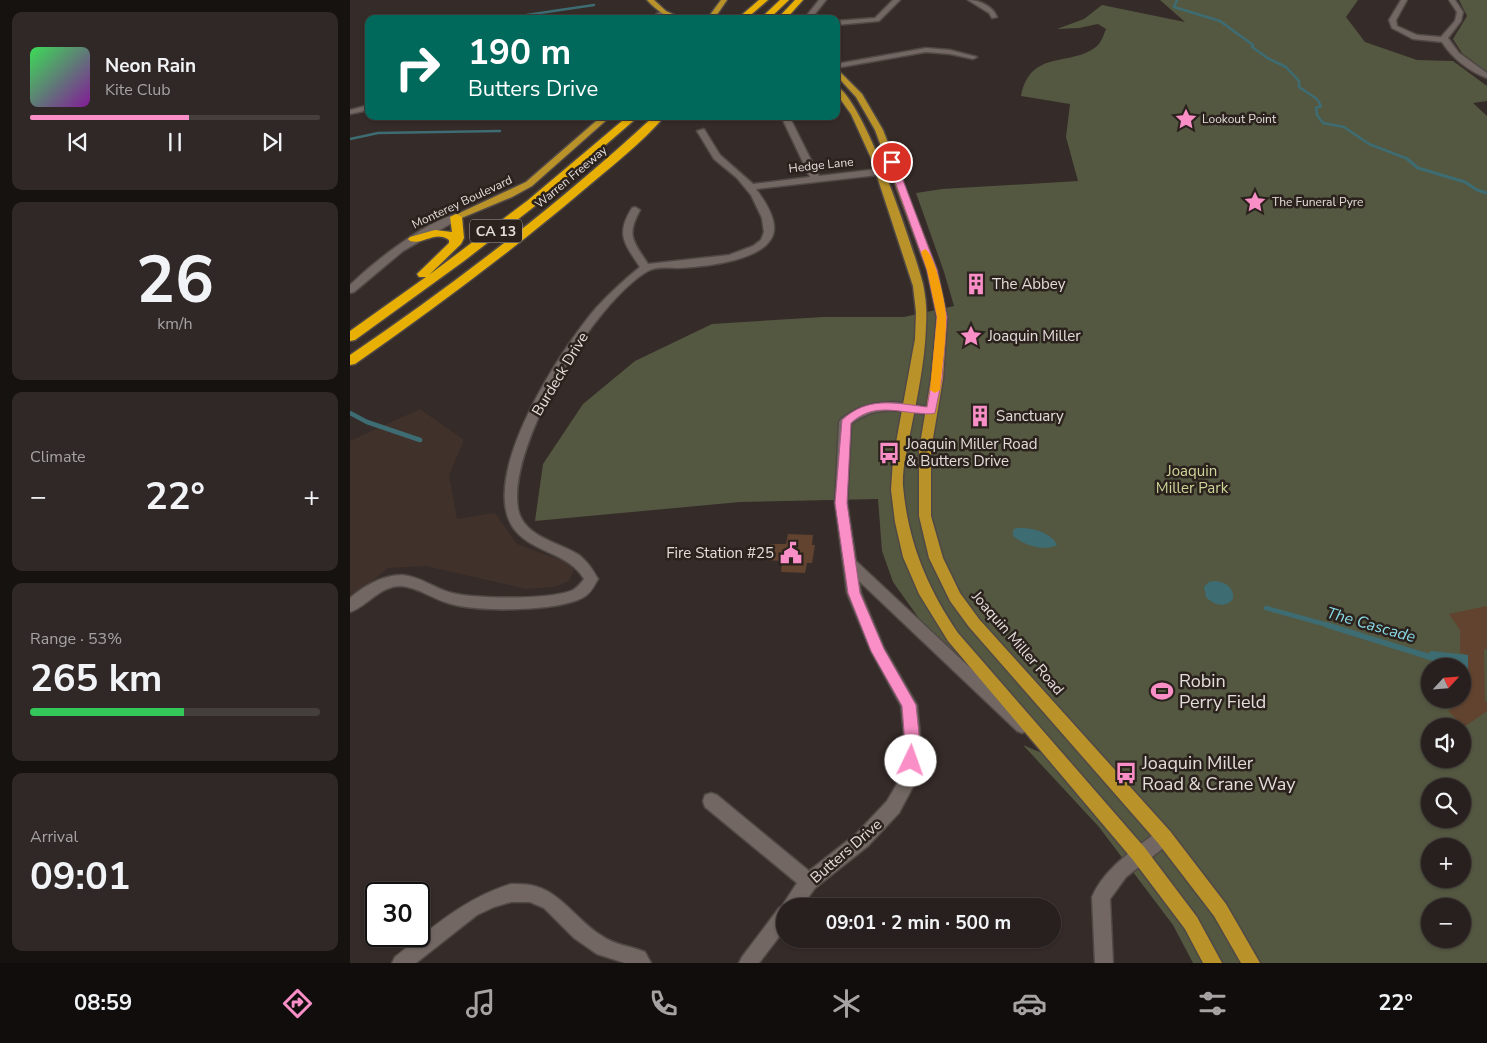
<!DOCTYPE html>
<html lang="en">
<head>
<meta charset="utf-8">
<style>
  body { margin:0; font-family:"Nunito Sans",sans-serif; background:#302827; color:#f1f3f6; height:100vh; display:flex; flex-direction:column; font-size:19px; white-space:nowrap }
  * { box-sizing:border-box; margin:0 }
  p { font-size:16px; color:#a5a3a4 }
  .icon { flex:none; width:28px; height:28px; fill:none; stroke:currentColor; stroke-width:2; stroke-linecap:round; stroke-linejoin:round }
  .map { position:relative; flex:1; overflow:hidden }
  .details { display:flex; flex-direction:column; gap:12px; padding:12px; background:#161210; width:350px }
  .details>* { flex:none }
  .banner { position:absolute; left:15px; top:15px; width:475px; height:105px; border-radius:10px; box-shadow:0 1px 4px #0004,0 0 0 1px #443e3c; background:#00695c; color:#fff; overflow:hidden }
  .needle { width:32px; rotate:64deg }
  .tools { position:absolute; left:1071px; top:658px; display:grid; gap:10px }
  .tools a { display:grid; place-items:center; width:50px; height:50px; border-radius:50%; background:#28201e; box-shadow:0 1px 4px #0004,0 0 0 1px #443e3c; font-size:25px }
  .speed { position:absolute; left:15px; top:882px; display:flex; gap:10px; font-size:25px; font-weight:700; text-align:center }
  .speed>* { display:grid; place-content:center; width:65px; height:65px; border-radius:50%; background:#28201e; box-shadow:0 1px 4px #0004,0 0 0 1px #443e3c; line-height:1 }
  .speed .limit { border:2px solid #111; border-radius:8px; background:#fff; color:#111 }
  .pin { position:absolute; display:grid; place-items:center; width:42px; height:42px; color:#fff; margin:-21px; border:2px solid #fff; border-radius:50%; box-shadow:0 1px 5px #0007 }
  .me { position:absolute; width:55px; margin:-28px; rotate:3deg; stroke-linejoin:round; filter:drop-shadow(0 0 4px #0008) }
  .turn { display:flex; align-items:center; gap:18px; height:105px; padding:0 20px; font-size:22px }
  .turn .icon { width:65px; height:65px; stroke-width:2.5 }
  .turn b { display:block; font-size:35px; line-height:42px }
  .big { font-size:38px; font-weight:700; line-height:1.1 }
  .details .widget { flex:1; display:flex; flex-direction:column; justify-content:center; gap:8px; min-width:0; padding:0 18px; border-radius:10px; background:#302827 }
  .details .dial { align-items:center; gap:0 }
  .dial b { font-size:65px; line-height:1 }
  .song { display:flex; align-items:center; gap:15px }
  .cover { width:60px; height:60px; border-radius:8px; background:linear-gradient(135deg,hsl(130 70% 55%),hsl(290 70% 35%)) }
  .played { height:5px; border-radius:2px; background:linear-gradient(90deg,#fa8fc7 55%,#443e3c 55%) }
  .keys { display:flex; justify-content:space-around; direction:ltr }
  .heat { display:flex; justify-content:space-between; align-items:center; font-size:28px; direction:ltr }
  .charge { height:8px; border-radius:4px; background:linear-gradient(90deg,#34c759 53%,#443e3c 0) }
  .trip { position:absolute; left:426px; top:898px; width:285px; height:50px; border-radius:25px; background:#28201e; box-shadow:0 1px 4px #0004,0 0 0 1px #443e3c; font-weight:700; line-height:50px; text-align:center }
  .dock { display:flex; height:80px; justify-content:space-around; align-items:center; background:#100d0c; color:#a5a3a4 }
  .dock .icon { width:35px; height:35px }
  .dock .selected { color:#fa8fc7 }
  .dock b { font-size:22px; color:#f1f3f6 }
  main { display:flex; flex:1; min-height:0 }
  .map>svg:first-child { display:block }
  .built { fill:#41312b }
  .green { fill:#545841; fill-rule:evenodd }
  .water { fill:#3d6c73 }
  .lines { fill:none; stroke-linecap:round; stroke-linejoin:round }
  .stream-far3 { stroke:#3d6c73; stroke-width:2.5 }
  .stream-far2 { stroke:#3d6c73; stroke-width:3 }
  .stream-far1 { stroke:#3d6c73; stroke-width:4.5 }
  .stream { stroke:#3d6c73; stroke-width:5.5 }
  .building { fill:#61432f }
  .minor-casing { stroke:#504845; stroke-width:3 }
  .major-casing { stroke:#504845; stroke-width:3 }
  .highway-casing { stroke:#504845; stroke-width:3 }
  .minor { fill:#726762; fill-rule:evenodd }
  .major { fill:#b9932a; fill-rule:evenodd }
  .highway { fill:#e8b004; fill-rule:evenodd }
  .route { fill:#fa8fc7; stroke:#a25d81 }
  .slow { fill:#f59e0b }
  .labels { text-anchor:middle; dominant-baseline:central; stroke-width:5; stroke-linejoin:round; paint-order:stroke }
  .far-poi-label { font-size:12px; fill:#e3ddda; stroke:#2b221e; text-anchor:start }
  .far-street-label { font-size:12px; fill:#e3ddda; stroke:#2b221e }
  .shield { fill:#2b221e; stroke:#aca5a2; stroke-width:1 }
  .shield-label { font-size:14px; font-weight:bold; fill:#e3ddda }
  .poi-label { font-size:15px; fill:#e3ddda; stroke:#2b221e; text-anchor:start }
  .street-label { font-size:15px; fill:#e3ddda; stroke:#2b221e }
  .park-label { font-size:15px; fill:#ced799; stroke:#2b221e }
  .water-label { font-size:16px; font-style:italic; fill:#89dbe8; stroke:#2b221e }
  .near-poi-label { font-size:18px; fill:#e3ddda; stroke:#2b221e; text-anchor:start }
</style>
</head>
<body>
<main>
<section class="details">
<div class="widget">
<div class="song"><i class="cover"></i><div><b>Neon Rain</b><p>Kite Club</p></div></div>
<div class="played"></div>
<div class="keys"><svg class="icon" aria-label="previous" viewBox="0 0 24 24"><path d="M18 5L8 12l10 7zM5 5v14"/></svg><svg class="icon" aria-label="pause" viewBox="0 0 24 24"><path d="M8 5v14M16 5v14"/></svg><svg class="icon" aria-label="next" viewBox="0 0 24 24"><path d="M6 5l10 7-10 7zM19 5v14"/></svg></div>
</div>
<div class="widget dial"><b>26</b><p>km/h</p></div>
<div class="widget"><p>Climate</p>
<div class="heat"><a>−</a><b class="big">22°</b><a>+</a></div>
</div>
<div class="widget"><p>Range · 53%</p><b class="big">265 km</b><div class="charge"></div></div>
<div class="widget"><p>Arrival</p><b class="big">09:01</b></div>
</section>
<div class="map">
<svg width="1137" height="963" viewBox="0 0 1137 963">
  <rect width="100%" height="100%" fill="#352b28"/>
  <polygon class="built" points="70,409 114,440 99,475 107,519 145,513 167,544 218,563 224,570 219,581 204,587 176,589 76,566 38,568 0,600 0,441"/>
  <g class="green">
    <path d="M810,0H1008L996,17L1015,42L1067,60L1103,61L1137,86V101L1123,103L1137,116V963H843L823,925L749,827L673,745L706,759L588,645L543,582L532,551L528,499L390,502L185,521L193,464L233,404L285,361L362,324L473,317H554L604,306L594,272L566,193L592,189L728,181L716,137L720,104L671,96C681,48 720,68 747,46C751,43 754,34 756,29L748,24L729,28L707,29L734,19L752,5L835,22ZM1080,666H1112V699H1080ZM1080,726H1112V759H1080ZM1080,786H1112V819H1080ZM1080,846H1112V879H1080ZM1080,906H1112V939H1080Z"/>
    <polygon points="1109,0 1137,0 1137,72 1112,53 1103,39 1117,16"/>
  </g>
  <g class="water">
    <path d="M667,528C681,527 701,532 707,545C693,552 674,545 663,536V530Z"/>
    <path d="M865,581C875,582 884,587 883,599C875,609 864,605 856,597L854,587L859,582Z"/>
    <path d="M1081,651L1118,655V681L1113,680L1112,666C1098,666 1083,670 1078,654Z"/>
  </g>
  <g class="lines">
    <g class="stream-far3">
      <polyline points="827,0 824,7 870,21 903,45 902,47 919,59 936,67 949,81 949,87 967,99 971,106 966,108 967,115 973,123 994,127 1019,144 1058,159"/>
      <polyline points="149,19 244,5"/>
      <polyline points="0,139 28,133 150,131"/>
    </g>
    <polyline class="stream-far2" points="1056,158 1068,168 1115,182 1127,190 1137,193"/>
    <g class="stream-far1">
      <polyline points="0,413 17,422 70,440"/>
      <polyline points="916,608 981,626"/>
    </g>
    <polyline class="stream" points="977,625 1083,658"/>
  </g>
  <g class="building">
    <polygon points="438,534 463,535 462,545 465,545 462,563 457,563 455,573 431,572 432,561 416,560 420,544 436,544"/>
    <polygon points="1137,606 1137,650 1134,649 1135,701 1137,702 1137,711 1114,727 1098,711 1110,703 1110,699 1112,699 1112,680 1118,681 1118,655 1110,653 1110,630 1099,614"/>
  </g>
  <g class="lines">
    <g class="minor-casing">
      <g id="minor">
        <polygon points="469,0 476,0 461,19 454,19"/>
        <polygon points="543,0 550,0 529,21 486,25 486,21 525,18"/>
        <path d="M618,0C629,0 643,6 647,17L642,18L639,13Z"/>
        <path d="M1051,0H1057L1046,20L1047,26L1067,35L1091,37L1105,21L1107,12L1099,0H1105L1113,12L1111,21L1098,38L1109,53L1137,73V78C1120,72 1101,57 1092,42L1063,39L1042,28L1039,20Z"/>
        <polygon points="312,11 317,12 307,19 298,19"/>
        <polygon points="576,48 600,50 627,57 623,59 600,54 576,52 486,68 486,64"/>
        <polygon points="19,105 19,110 0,114 0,110"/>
        <path d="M431,116H439L469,176L545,167L549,170L545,173L406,189C414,200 425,216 424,230C421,261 352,267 328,268C318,268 307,266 298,271C244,302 157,446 168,509C174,538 210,542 229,555C238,562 243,570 248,579C244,586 241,593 234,597C208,612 130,612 101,604C84,600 68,587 51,586C29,586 18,606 0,612V598C14,586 33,575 52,575C70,576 85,589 102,593C126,599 201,600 223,590C228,587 231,583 234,579C218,551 179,553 162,526C130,473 211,349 246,308C260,293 274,280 290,267C275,244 265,235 282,208L285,207L290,210C276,236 283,241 298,264L379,255L403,246L411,240L414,232L412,218L401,195L387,178L364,159L347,131L354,129L370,155L403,184L460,177Z"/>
        <path d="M106,214L109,215V219L53,251L4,292L0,293V285C26,260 72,224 106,214Z"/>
        <path d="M546,402L581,407L587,411L581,415C551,411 527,404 501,424L497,503L506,561L677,721L680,726L677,731L672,733L667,731L509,581L511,593L534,648L567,705L571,744L567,779L549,813L518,846L465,888L452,906H435V929L409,963H389L392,957L429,908L432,906L447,883L355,807L353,801L355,795L361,793L367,795L459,871L506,834L537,801L551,777L555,744L551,706L521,651L497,593L485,503L489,422L491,419C508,406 525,402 546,402Z"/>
        <path d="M814,829L820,831L822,837L820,843L776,877L760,899L763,963H745L742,897C755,867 784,850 808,831Z"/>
        <path d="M161,884C167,884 174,884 180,885C210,890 227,921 252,936C264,945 281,946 295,952L301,963H275L247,954L224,938L194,908L180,902H161L144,907L127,915L66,963H42L45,957C82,928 115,898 161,884Z"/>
      </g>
    </g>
    <g class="major-casing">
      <g id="major">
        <path d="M297,0H304L316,11L333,19C318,19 307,11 297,0Z"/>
        <polygon points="371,0 377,0 364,19 357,19"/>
        <polygon points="486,68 512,94 533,130 587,270 597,317 593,379 581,450 581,516 593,558 610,593 629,619 820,831 876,904 910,963 891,963 864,916 808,843 619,627 600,601 579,558 569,516 569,450 581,379 587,317 577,270 525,130 506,97 486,75"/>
        <path d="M486,86C514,99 564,250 573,284C576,298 577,312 576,326C575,362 567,398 560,434C557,451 552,469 553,486C558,542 577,587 608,633L795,848L847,917L872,963H853L835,929L783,860L598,641L569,594L553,557L545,522L541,490L543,459L565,339L566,312L563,286L521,158L501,114L486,93Z"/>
        <polygon points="252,116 261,116 182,186 162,197 109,219 103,219 101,217 176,182"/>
      </g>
    </g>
    <g class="highway-casing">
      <g id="highway">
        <polygon points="409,0 418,0 396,19 387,19"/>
        <polygon points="430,0 439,0 419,19 410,19"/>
        <polygon points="445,0 453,0 436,19 427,19"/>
        <path d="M278,116H289L185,206L114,261L5,340L0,341V331L76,277H69L67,274L99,243V240C85,230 74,245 60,241L58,239L60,237L85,230L102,232L100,217L106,214L112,217L114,238L111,244L79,275L177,201Z"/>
        <path d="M304,116H315C292,143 257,170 230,193C158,254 82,310 5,364L0,365V355C107,282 209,204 304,116Z"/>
      </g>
    </g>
    <use href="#minor" class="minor"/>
    <use href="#major" class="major"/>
    <use href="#highway" class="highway"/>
  </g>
  <path class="route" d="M539,160L546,162L587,270L597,317L592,379L585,413C579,415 572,413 565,413C540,410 521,405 501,423L497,503L510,593L534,649L566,705L570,744L566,766L561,768L556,766L553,761L555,744L552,706L521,651L498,593L485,503L492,420C518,396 544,403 577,407L582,379L587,317L577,270L538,162Z"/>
  <path class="slow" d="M575,249C585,253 597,308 596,319C596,343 592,366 590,390L585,393L580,390L587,317L577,270L571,252Z"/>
  <defs>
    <g id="sight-bare" transform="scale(1.725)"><path d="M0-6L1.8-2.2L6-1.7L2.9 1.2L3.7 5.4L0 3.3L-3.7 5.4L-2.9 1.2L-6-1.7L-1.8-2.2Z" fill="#fa8fc7" stroke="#2b221e" stroke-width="2.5" paint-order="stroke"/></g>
    <g id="building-bare" transform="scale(1.725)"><path d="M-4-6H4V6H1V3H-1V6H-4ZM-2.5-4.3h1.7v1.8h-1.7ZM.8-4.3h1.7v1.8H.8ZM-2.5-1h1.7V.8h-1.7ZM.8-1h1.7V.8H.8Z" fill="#fa8fc7" stroke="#2b221e" stroke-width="2.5" paint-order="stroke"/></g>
    <g id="bus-bare" transform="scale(1.725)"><path d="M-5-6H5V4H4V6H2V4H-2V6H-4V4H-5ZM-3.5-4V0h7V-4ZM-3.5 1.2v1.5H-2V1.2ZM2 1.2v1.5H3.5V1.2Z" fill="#fa8fc7" stroke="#2b221e" stroke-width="2.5" paint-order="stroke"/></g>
    <g id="civic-bare" transform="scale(1.725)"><path d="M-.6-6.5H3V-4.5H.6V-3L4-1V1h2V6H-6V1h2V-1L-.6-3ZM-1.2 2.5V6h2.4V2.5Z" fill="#fa8fc7" stroke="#2b221e" stroke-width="2.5" paint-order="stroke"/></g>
    <g id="stadium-bare" transform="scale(1.725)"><path d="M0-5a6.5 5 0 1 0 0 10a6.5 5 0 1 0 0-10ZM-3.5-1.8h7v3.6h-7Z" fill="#fa8fc7" stroke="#2b221e" stroke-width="2.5" paint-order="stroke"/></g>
  </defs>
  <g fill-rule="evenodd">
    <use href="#sight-bare" x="836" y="119"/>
    <use href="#sight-bare" x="905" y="202"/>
    <use href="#building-bare" x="626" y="284"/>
    <use href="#sight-bare" x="621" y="336"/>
    <use href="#building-bare" x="630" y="416"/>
    <use href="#bus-bare" x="539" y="453"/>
    <use href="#civic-bare" x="441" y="553"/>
    <use href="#stadium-bare" x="812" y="691"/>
    <use href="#bus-bare" x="776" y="773"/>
  </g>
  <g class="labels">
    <g class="far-poi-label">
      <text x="852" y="119">Lookout Point</text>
      <text x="922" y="202">The Funeral Pyre</text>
    </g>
    <g class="far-street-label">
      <text transform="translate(471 165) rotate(-6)">Hedge Lane</text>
      <text transform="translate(221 177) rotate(-40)">Warren Freeway</text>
      <text transform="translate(112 202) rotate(-25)">Monterey Boulevard</text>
    </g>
    <rect class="shield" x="120" y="219.5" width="52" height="23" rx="4"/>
    <g class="shield-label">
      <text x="146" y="231">CA 13</text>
    </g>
    <g class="poi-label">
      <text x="642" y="284">The Abbey</text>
      <text x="638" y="336">Joaquin Miller</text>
      <text x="646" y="416">Sanctuary</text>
      <text x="556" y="444">Joaquin Miller Road<tspan x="556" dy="17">&amp; Butters Drive</tspan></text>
      <text x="424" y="553" text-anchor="end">Fire Station #25</text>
    </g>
    <g class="street-label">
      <text transform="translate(210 374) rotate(-59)">Burdeck Drive</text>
      <text transform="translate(668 643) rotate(49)">Joaquin Miller Road</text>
      <text transform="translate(496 851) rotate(-41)">Butters Drive</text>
    </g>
    <g class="park-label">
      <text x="842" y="471">Joaquin<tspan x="842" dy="17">Miller Park</tspan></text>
    </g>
    <g class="water-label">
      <text transform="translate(1021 625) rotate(16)">The Cascade</text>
    </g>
    <g class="near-poi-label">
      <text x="829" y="681">Robin<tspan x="829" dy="21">Perry Field</tspan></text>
      <text x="792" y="763">Joaquin Miller<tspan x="792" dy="21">Road &amp; Crane Way</tspan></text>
    </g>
  </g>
</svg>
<div class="tools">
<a><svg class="needle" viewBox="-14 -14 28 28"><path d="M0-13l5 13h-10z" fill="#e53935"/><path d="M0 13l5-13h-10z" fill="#a5a3a4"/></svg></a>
<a><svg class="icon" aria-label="sound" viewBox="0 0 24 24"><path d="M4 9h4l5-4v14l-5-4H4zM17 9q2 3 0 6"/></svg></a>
<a><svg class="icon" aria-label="search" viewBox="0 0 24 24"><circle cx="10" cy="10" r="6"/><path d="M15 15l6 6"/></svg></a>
<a>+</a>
<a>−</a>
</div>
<div class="speed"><div class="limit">30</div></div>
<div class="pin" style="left:542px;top:162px;background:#d93025"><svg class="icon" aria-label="arrive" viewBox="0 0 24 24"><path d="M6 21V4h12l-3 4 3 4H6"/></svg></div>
<svg class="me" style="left:561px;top:761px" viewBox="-20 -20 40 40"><circle r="19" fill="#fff"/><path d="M0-13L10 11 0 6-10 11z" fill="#fa8fc7"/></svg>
<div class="trip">09:01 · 2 min · 500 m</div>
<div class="banner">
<div class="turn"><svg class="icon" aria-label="right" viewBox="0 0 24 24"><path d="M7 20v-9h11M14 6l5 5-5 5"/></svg><div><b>190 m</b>Butters Drive</div></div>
</div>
</div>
</main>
<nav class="dock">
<b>08:59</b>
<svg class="icon selected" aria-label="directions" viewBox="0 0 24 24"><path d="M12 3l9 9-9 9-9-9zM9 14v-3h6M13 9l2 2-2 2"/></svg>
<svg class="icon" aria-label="music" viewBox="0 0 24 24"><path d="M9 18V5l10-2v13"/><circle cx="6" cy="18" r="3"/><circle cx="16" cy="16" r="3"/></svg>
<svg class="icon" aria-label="phone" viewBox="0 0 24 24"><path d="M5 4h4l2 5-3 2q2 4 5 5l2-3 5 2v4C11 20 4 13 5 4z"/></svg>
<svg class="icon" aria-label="climate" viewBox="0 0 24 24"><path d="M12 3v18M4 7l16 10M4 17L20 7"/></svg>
<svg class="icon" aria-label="car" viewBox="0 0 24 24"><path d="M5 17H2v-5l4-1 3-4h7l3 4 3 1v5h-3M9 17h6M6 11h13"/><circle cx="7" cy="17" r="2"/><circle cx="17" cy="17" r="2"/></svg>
<svg class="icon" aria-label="filters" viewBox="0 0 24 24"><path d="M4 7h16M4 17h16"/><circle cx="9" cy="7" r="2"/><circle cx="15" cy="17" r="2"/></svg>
<b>22°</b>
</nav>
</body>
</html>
